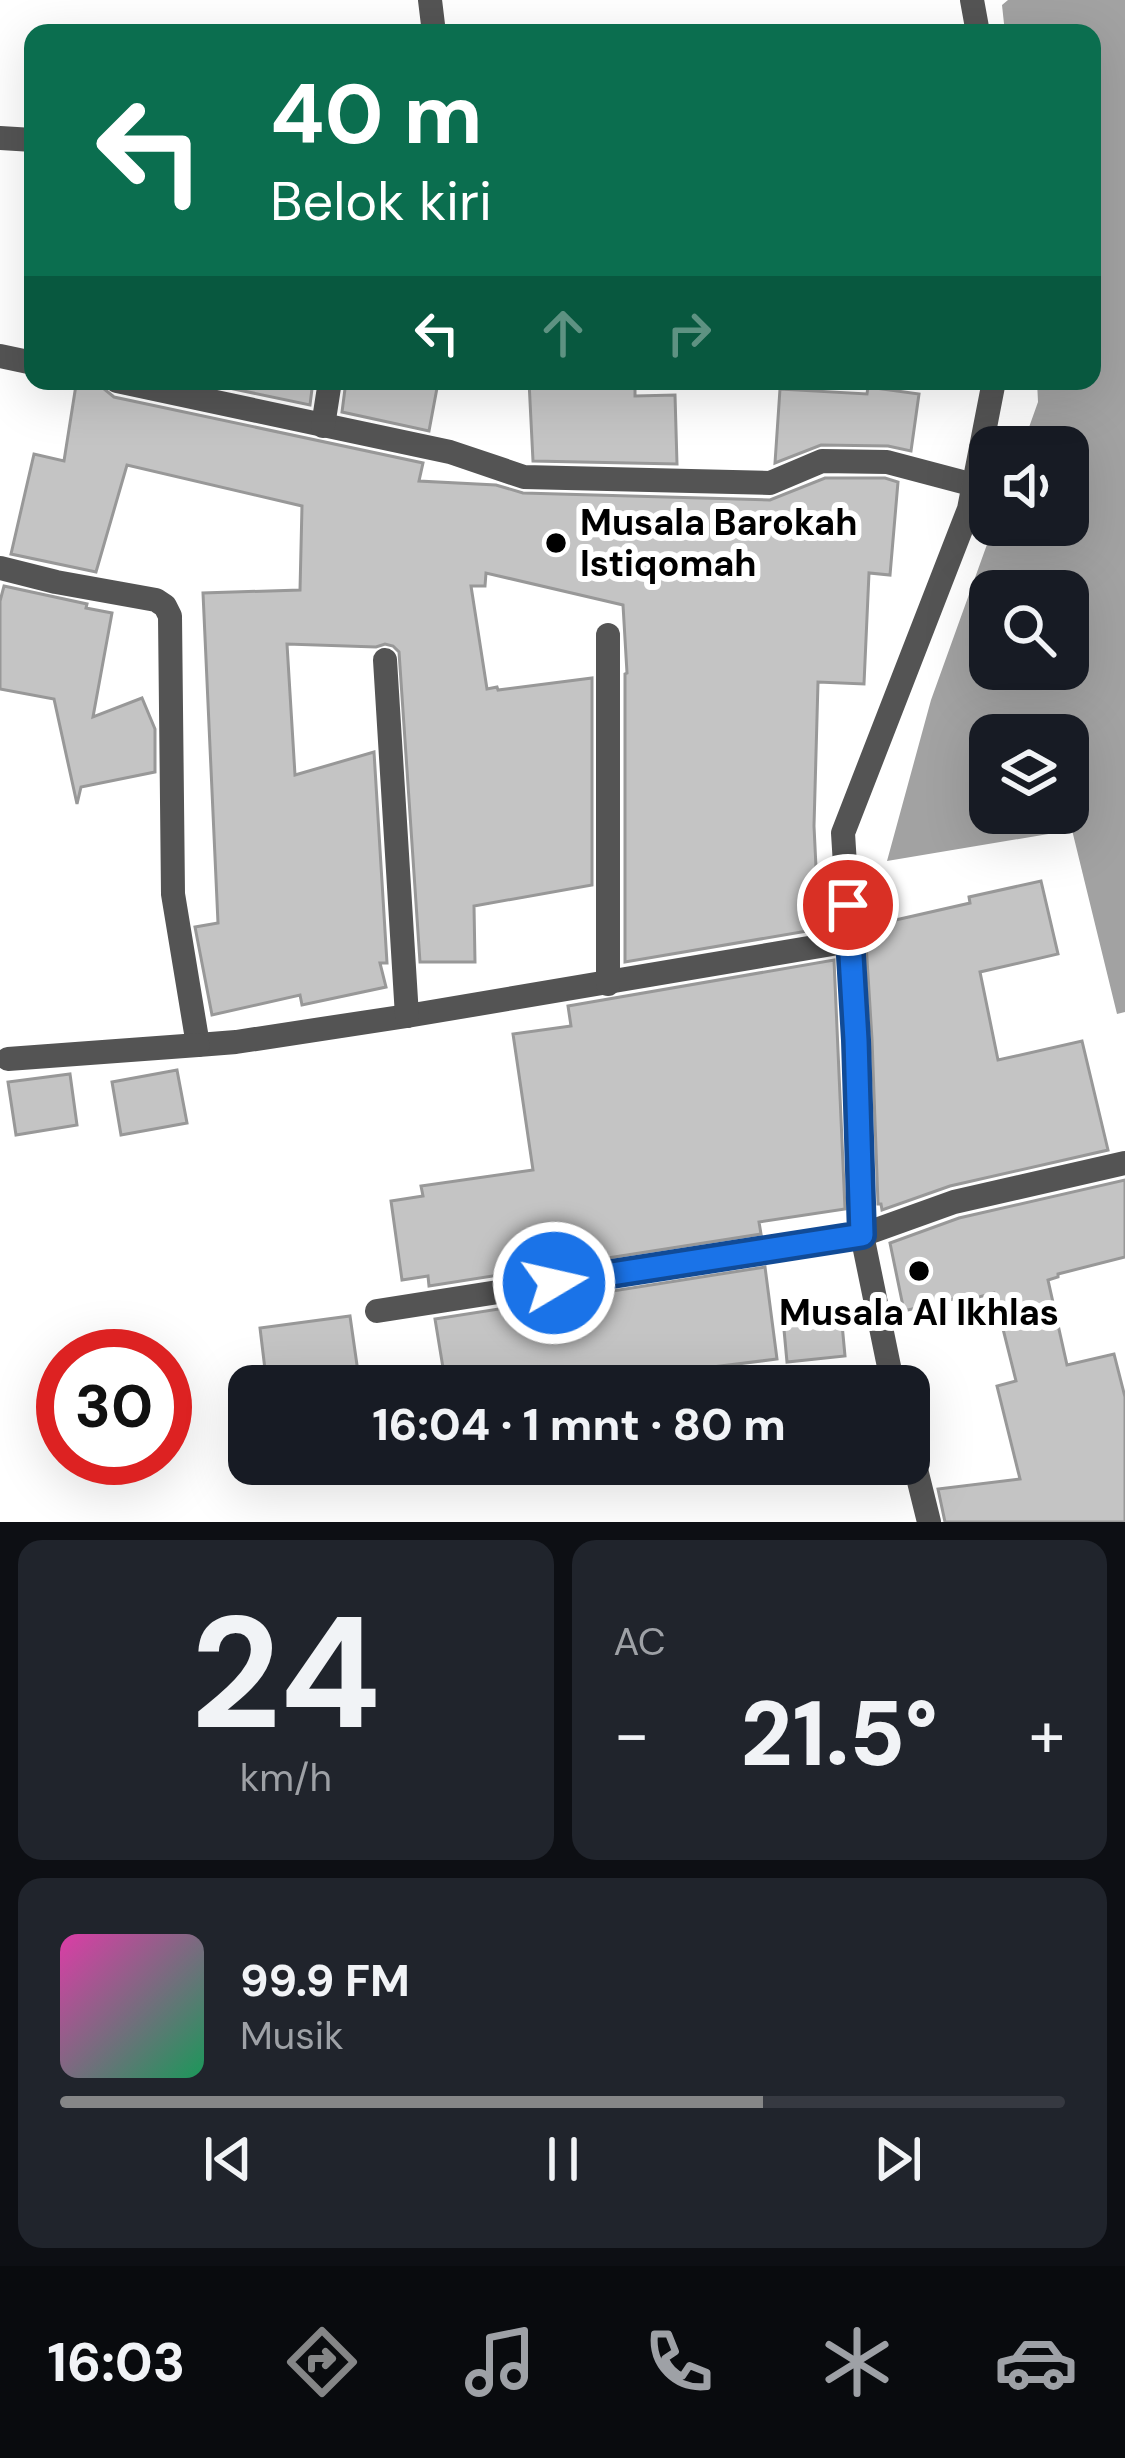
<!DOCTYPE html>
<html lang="id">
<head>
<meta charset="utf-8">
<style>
  body { margin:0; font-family:"DM Sans",sans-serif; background:#20242c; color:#f1f3f6; height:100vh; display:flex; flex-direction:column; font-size:45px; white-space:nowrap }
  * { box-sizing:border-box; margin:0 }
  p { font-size:39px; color:#9ea1a6 }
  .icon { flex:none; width:66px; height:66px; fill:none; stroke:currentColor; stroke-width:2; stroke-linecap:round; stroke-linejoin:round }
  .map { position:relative; height:1522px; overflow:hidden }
  .side { display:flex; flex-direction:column; gap:18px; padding:18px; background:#0d0f14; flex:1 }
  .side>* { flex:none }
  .top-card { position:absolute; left:24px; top:24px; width:1077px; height:366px; border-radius:24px; box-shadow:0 12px 48px #0002; background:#0b6e4f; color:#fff; overflow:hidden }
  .tools { position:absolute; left:969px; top:426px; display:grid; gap:24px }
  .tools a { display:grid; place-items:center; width:120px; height:120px; border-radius:24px; background:#171b24; box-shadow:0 12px 48px #0002; font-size:60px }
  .speed { position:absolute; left:36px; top:1329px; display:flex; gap:24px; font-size:60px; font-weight:700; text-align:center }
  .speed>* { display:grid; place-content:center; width:156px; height:156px; border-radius:50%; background:#171b24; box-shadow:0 12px 48px #0002; line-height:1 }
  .speed .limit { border:18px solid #d22; background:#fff; color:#111 }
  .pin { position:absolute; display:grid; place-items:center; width:102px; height:102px; color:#fff; margin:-51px; border:6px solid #fff; border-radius:50%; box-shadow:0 3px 12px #0007 }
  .me { position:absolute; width:132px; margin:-66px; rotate:81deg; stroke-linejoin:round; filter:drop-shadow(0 0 9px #0008) }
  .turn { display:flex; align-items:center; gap:42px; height:252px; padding:0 48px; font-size:54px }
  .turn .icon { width:156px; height:156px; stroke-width:2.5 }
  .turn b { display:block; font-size:84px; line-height:102px }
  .lanes { display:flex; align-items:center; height:114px; padding:0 48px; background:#0003; justify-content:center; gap:60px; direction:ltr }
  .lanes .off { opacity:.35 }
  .big { font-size:90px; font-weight:800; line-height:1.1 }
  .side .widget { flex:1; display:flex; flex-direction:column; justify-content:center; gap:18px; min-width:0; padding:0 42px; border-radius:24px; background:#20242c }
  .side .dial { align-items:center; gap:0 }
  .dial b { font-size:156px; line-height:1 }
  .song { display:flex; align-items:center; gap:36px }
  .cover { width:144px; height:144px; border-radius:18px; background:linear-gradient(135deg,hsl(320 70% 55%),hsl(150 70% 35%)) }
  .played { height:12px; border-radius:6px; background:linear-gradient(90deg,#858687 70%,#363941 70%) }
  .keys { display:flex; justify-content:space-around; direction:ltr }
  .heat { display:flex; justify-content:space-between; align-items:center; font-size:66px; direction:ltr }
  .side .tiles { flex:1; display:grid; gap:18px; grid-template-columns:1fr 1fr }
  .widget:last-child { grid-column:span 2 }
  .trip { position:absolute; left:228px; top:1365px; width:702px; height:120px; border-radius:24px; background:#171b24; box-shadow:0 12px 48px #0002; font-weight:800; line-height:120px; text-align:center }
  .dock { display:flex; height:192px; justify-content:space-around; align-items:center; background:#090b0e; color:#9ea1a6 }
  .dock .icon { width:84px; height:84px }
  .dock .current { color:#858687 }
  .dock b { font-size:54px; color:#f1f3f6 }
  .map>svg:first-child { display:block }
  .water { fill:#a2a2a2; fill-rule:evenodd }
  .building { fill:#c4c4c4; stroke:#989898; stroke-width:3 }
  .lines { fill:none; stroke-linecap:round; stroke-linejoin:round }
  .street { stroke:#545454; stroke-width:24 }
  .route-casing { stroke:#114b97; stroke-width:30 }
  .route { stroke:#1a73e8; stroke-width:21 }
  .poi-dot { fill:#000; stroke:#fff; stroke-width:4.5 }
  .labels { text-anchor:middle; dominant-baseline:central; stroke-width:12; stroke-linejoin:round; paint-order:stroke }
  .poi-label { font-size:36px; font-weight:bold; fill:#000; stroke:#fff; text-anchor:start }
</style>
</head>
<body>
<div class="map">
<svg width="1125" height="1522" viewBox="0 0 1125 1522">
  <rect width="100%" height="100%" fill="#fff"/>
  <path class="water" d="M1008,0H1125V1012L1117,1014L1072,830L887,861L931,700L994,525H1068V447H1022L1038,402L1037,381H1092V33H1005L1002,5ZM990,591H1068V669H990ZM990,735H1068V813H990Z"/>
  <g class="building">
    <polygon points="196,381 313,381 310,405"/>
    <polygon points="346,381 425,381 424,386 437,388 429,431 342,412"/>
    <polygon points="529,381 635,381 635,396 675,395 677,464 533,461"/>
    <polygon points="76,385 103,388 114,397 423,463 419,481 496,485 523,493 770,500 825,478 885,478 898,482 890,575 869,573 864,684 818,682 814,826 819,929 625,962 625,674 627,673 623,605 486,573 485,586 471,586 487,689 497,687 498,690 592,678 592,885 474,906 475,962 420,962 399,652 393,646 385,644 376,647 287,644 295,775 374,752 387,963 380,963 386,987 302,1005 300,995 212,1015 195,927 218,923 203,593 300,590 302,506 127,465 96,572 11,554 34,454 64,461"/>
    <polygon points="868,387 919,394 911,451 888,446 821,445 775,463 780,389 867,394"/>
    <polygon points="4,586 87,604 86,608 112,613 93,717 142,698 155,729 155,772 81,787 77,804 54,699 0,689 0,601"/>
    <polygon points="1041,881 1058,954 980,972 998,1060 1082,1041 1108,1150 950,1186 882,1210 881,1204 878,1204 872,1039 865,927 970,903 969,897"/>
    <polygon points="834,960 845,1209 759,1222 761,1234 429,1286 428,1276 402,1280 391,1201 423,1196 421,1186 533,1170 513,1034 571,1026 568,1006"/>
    <polygon points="177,1070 187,1123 121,1135 112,1082"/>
    <polygon points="70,1074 77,1125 16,1135 8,1082"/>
    <polygon points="1125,1180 1125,1257 1058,1274 1058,1277 1048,1280 1067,1365 1114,1354 1125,1397 1125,1522 945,1522 938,1489 1020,1479 997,1386 1016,1381 994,1293 975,1298 974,1294 904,1311 890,1243 959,1218"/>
    <polygon points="765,1267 777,1359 561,1386 446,1386 435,1319"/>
    <polygon points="841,1313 845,1356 787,1362 783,1319"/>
    <polygon points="350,1316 360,1386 267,1386 260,1328"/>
  </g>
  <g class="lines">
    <g class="street">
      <polyline points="430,0 434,33"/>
      <polyline points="972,0 978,33"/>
      <polyline points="0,138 33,140"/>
      <polyline points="0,356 33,363"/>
      <polyline points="117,381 450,452 524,477 770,483 822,461 887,462 974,485"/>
      <polyline points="323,426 330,381"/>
      <polyline points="0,568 56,582 156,600 165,606 170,616 173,894 198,1045 236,1042 407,1016 850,941"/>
      <polyline points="385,660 407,1016"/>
      <polyline points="608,984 608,635"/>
      <polyline points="8,1059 198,1045"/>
      <polyline points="377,1311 862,1235 954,1202 1125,1163"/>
      <polyline points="893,1386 862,1235 856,1040 843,833 969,509 994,381"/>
      <polyline points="909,1441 929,1522"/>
    </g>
  </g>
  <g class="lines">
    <g class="route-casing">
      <polyline id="route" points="554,1283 862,1235 856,1040 848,905"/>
    </g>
    <use href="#route" class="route"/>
  </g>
  <g class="poi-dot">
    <circle cx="556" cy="543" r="12"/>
    <circle cx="919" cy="1271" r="12"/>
  </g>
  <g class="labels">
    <g class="poi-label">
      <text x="580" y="522">Musala Barokah<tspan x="580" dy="41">Istiqomah</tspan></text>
      <text x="919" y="1312" text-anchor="middle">Musala Al Ikhlas</text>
    </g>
  </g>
</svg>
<div class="tools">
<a><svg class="icon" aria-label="sound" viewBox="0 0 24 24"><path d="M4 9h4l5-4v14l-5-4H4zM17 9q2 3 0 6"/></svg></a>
<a><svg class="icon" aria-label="search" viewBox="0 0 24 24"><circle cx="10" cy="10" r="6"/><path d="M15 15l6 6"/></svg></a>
<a><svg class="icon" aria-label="layers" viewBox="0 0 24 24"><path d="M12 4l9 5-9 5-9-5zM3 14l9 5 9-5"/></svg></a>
</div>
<div class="speed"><div class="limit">30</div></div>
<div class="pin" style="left:848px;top:905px;background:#d93025"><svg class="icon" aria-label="arrive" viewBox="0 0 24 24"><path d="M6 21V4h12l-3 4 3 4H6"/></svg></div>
<svg class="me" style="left:554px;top:1283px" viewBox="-20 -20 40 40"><circle r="17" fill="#1a73e8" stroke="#fff" stroke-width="3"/><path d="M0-11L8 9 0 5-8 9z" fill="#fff"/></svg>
<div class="trip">16:04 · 1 mnt · 80 m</div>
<div class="top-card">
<div class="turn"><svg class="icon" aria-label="left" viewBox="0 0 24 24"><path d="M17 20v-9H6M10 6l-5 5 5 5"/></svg><div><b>40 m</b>Belok kiri</div></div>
<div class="lanes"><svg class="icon" aria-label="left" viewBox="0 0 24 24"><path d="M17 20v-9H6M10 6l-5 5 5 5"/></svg><svg class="icon off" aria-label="ahead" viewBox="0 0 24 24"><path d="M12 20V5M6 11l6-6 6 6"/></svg><svg class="icon off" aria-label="right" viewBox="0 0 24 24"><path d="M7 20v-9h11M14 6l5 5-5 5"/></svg></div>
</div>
</div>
<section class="side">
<div class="tiles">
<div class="widget dial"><b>24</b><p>km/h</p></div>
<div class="widget"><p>AC</p>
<div class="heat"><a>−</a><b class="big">21.5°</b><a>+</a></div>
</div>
<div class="widget">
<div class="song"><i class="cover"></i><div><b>99.9 FM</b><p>Musik</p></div></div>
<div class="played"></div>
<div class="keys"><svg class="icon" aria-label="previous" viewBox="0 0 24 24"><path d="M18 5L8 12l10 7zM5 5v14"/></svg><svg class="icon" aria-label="pause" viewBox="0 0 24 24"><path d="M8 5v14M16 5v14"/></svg><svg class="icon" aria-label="next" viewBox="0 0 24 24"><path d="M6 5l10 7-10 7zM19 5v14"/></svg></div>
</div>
</div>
</section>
<nav class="dock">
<b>16:03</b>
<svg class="icon current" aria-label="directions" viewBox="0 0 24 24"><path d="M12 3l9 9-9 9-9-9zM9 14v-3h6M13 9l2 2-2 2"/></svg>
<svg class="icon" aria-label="music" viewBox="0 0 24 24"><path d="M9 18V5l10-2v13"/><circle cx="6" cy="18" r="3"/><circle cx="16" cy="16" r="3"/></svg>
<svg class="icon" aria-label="phone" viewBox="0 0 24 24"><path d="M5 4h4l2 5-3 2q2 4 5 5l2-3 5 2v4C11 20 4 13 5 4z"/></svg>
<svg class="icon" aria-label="climate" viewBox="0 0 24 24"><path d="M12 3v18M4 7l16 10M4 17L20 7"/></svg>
<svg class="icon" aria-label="car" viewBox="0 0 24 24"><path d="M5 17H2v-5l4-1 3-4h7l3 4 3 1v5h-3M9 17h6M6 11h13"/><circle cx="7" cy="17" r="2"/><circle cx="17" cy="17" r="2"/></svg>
</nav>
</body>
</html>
